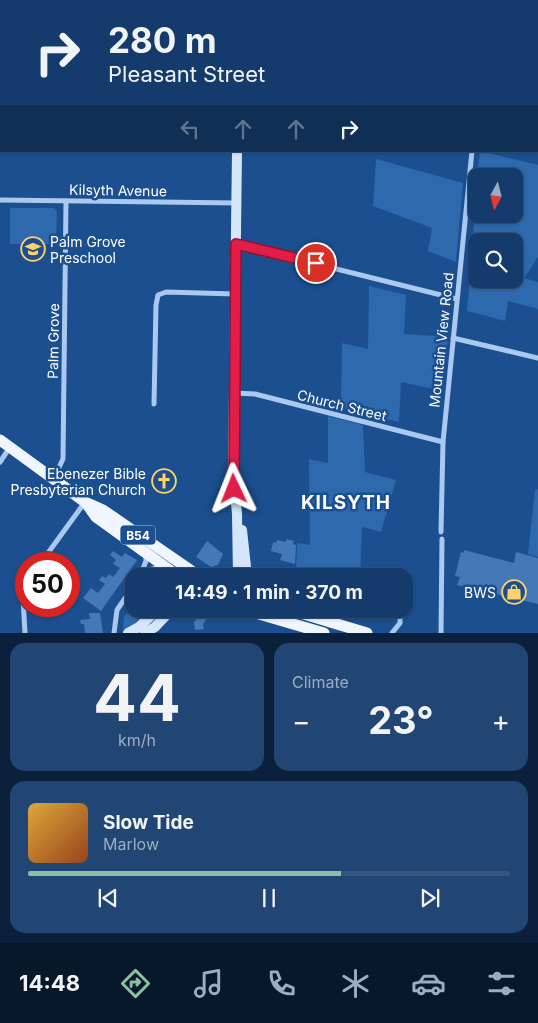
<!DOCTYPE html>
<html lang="en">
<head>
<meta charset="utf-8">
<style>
  body { margin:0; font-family:Inter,sans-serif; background:#214673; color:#f1f3f6; height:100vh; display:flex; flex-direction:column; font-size:19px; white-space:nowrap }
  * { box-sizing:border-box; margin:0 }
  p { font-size:16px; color:#9dadc1 }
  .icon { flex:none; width:28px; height:28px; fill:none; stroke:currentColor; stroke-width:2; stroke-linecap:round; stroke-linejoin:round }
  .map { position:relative; height:633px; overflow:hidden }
  .details { display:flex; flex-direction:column; gap:10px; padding:10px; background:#0b203b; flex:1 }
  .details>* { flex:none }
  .guide { position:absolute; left:0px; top:0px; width:539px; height:152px; box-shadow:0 1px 4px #0004,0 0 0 1px #33557e; background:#143b6b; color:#f1f3f6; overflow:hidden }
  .needle { width:32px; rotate:187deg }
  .tools { position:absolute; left:468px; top:168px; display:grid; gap:10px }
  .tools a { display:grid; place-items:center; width:55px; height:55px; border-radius:10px; background:#143b6b; box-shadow:0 1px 4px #0004,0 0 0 1px #33557e; font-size:25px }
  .speed { position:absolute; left:15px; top:552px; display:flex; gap:10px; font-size:25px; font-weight:700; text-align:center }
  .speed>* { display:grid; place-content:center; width:65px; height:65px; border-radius:50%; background:#143b6b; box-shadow:0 1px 4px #0004,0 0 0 1px #33557e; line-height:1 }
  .speed .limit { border:8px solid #d22; background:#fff; color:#111 }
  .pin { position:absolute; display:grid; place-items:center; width:42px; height:42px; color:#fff; margin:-21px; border:2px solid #fff; border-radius:50%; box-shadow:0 1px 5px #0007 }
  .me { position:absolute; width:55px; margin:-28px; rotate:358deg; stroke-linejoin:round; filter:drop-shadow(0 0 4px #0008) }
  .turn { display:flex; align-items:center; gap:18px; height:105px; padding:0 25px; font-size:22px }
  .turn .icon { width:65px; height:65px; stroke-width:2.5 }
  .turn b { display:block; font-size:35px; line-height:42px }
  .lanes { display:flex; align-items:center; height:48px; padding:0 25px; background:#0003; justify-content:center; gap:25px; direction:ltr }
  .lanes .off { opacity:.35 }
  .big { font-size:38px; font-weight:700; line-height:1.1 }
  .details .card { flex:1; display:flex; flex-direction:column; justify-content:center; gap:8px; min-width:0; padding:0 18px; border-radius:15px; background:#214673 }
  .details .dial { align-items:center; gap:0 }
  .dial b { font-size:65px; line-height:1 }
  .song { display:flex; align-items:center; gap:15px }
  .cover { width:60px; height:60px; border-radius:8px; background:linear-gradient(135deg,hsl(40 70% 55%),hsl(20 70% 35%)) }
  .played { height:5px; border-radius:2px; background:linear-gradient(90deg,#8abfa5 65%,#33557e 65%) }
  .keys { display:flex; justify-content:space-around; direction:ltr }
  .heat { display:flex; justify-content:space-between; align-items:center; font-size:28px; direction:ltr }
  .details .tiles { flex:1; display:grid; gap:10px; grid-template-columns:1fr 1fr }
  .card:last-child { grid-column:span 2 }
  .trip { position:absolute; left:125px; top:568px; width:288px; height:50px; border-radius:15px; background:#143b6b; box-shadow:0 1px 4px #0004,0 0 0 1px #33557e; font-weight:700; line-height:50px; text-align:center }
  .dock { display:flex; height:80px; justify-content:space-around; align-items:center; background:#08182b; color:#9dadc1 }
  .dock .icon { width:35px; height:35px }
  .dock .on { color:#8abfa5 }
  .dock b { font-size:22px; color:#f1f3f6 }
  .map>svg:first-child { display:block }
  .green { fill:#2e69ad }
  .building { fill:#4478b7 }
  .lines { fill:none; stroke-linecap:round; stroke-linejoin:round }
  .street { stroke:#a9c9ee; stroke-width:5 }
  .secondary { stroke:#d6e6fa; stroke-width:10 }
  .primary { stroke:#f0f6ff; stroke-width:11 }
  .route-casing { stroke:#92132f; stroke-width:12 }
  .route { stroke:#e11d48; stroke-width:9 }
  .labels { text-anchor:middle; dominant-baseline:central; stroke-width:5; stroke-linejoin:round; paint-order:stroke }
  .shield { fill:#1b4f8f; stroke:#bbcadd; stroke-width:1 }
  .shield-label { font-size:12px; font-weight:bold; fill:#fff }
  .street-label { font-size:14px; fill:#fff; stroke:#1b4f8f }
  .poi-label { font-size:14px; fill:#fff; stroke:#1b4f8f; text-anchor:end }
  .district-label { font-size:19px; font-weight:bold; letter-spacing:1px; fill:#fff; stroke:#1b4f8f }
</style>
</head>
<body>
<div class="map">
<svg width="538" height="633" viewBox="0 0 538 633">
  <rect width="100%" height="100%" fill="#1b4f8f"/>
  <g class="green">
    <polygon points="480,151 538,165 538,257 524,278 538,282 538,309 508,301 505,321 467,311 471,268 476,269 476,279 514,279 514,241 497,241 473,236 476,201 476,214 514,214 514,176 477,176"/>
    <polygon points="376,159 463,183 456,262 428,251 432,228 373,206"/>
    <polygon points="10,208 54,208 57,211 56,244 10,244"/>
    <polygon points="369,286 406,295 404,334 448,337 443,391 401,382 399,422 341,408 342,343 368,349"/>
    <polygon points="328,416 363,425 365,472 396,480 381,532 362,527 360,576 296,576 297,543 310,545 309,459 328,463"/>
    <polygon points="538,489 538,557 528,554 535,490"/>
    <polygon points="134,602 134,609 150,609 135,623 123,629 124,617"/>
    <polygon points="318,609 350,609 350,619"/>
  </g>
  <g class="building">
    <polygon points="286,539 294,541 293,544 296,545 295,564 280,560 282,554 271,551 273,542 276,543 277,540 286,542"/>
    <polygon points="207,541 223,554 218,565 211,567 196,557"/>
    <polygon points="464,550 514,563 516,552 538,558 538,604 457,585 460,577 455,576 461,552 464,553"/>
    <polygon points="113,551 122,557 125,553 137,560 101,611 83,598 91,588 98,593 105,584 99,580 102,576 106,578 109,574 113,577 120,568 113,564 116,560 110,555"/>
    <polygon points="205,609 210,613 203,624 204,629 195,630 194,622"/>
    <polygon points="89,613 100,613 103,633 85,633 84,624 81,624 80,620 90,619"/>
  </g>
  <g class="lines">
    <g class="street">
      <polyline points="381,0 386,1"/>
      <polyline points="502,1 502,0"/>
      <polyline points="0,20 1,20"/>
      <polyline points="0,114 1,114"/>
      <polyline points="0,200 237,203"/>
      <polyline points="236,244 457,299"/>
      <polyline points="453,338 538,358"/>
      <polyline points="235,393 255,394 443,442"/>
      <polyline points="154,404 156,305 158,295 166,292 235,294"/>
      <polyline points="0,462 10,447"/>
      <polyline points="54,478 63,459 66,201"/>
      <polyline points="441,532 443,442 472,151"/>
      <polyline points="40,564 85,502"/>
      <polyline points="143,572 161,566"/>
      <polyline points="140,576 146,561 146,553"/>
      <polyline points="25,633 23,598 26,585"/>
      <polyline points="114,633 117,610 134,585"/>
      <polyline points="392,633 400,623 400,609"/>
      <polyline points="441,633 442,539"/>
    </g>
    <g class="secondary">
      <polyline points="239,1 239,0"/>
      <polyline points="237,151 233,470 237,514 238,576"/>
      <polyline points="242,530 247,576"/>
      <polyline points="128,633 139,627 158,609"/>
      <polyline points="145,633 155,627 172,609"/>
    </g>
    <g class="primary">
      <polyline points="0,440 85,502 103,510 199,576"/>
      <polyline points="86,503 96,517 178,576"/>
      <polyline points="242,609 324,633"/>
      <polyline points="287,609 367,633"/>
    </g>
  </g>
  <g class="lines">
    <g class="route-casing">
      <polyline id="route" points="234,489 236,244 316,263"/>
    </g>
    <use href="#route" class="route"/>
  </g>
  <defs>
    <g id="school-ring" transform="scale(1.25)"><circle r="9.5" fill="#1b4f8f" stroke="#ffd166" stroke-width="1.5"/><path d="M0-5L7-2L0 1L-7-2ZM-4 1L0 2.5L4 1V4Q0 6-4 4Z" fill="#ffd166"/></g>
    <g id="church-ring" transform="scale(1.25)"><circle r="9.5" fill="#1b4f8f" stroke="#ffd166" stroke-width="1.5"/><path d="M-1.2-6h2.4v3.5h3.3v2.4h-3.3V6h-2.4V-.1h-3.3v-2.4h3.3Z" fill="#ffd166"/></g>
    <g id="shop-ring" transform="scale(1.25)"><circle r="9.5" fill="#1b4f8f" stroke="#ffd166" stroke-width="1.5"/><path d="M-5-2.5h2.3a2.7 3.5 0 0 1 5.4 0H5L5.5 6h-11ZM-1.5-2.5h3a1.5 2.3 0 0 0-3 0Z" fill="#ffd166"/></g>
  </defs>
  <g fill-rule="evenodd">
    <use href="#school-ring" x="33" y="249"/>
    <use href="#church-ring" x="164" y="481"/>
    <use href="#shop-ring" x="514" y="592"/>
  </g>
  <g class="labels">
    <rect class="shield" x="120.5" y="525.5" width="35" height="19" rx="4"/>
    <g class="shield-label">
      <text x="138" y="535">B54</text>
    </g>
    <g class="street-label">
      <text transform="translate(118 190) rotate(1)">Kilsyth Avenue</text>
      <text transform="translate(441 340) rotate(-84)">Mountain View Road</text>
      <text transform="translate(53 341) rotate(-89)">Palm Grove</text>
      <text transform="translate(342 405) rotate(14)">Church Street</text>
    </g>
    <g class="poi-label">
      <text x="50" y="241" text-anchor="start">Palm Grove<tspan x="50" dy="16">Preschool</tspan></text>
      <text x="146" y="473">Ebenezer Bible<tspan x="146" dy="16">Presbyterian Church</tspan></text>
      <text x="496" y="592">BWS</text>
    </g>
    <g class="district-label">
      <text x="346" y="502">KILSYTH</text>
    </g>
  </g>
</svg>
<div class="tools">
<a><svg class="needle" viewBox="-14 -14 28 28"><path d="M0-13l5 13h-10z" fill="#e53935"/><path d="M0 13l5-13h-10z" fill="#9dadc1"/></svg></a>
<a><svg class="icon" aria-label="search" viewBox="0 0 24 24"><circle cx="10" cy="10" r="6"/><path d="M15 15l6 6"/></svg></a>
</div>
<div class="speed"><div class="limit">50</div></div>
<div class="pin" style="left:316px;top:263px;background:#d93025"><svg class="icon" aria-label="arrive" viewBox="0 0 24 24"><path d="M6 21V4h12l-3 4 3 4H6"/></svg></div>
<svg class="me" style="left:234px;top:489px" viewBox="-20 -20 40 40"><path d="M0-17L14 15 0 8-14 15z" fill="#e11d48" stroke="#fff" stroke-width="4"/></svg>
<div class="trip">14:49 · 1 min · 370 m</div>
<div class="guide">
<div class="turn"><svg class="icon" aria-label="right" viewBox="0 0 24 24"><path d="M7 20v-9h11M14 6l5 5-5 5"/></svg><div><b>280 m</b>Pleasant Street</div></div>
<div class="lanes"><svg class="icon off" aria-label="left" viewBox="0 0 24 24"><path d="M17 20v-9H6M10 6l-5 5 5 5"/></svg><svg class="icon off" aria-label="ahead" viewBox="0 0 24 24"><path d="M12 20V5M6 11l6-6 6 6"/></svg><svg class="icon off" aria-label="ahead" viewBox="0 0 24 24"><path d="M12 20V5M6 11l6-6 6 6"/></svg><svg class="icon" aria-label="right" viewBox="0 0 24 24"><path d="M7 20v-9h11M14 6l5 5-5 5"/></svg></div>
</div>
</div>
<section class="details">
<div class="tiles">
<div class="card dial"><b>44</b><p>km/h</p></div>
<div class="card"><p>Climate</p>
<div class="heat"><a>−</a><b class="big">23°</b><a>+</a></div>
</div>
<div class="card">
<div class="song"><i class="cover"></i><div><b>Slow Tide</b><p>Marlow</p></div></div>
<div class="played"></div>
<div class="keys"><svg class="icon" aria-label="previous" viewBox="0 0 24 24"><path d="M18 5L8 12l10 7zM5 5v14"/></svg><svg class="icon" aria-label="pause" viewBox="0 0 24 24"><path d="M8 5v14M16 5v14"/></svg><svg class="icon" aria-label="next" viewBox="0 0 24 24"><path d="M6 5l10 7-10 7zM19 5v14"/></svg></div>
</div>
</div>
</section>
<nav class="dock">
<b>14:48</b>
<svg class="icon on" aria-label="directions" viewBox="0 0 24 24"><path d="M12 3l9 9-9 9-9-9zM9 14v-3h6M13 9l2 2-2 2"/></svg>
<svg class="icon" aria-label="music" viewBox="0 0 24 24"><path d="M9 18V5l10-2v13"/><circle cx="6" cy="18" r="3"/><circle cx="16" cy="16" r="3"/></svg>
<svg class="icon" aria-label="phone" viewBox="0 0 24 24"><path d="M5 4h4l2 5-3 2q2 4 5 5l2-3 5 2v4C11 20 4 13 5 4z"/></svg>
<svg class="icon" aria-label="climate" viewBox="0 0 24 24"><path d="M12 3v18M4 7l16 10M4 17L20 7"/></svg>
<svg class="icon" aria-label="car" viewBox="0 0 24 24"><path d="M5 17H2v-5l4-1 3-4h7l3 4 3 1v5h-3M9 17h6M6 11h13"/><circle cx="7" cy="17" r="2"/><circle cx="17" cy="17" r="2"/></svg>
<svg class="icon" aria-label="filters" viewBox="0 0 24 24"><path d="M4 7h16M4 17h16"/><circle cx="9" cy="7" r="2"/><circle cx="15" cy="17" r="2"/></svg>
</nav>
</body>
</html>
